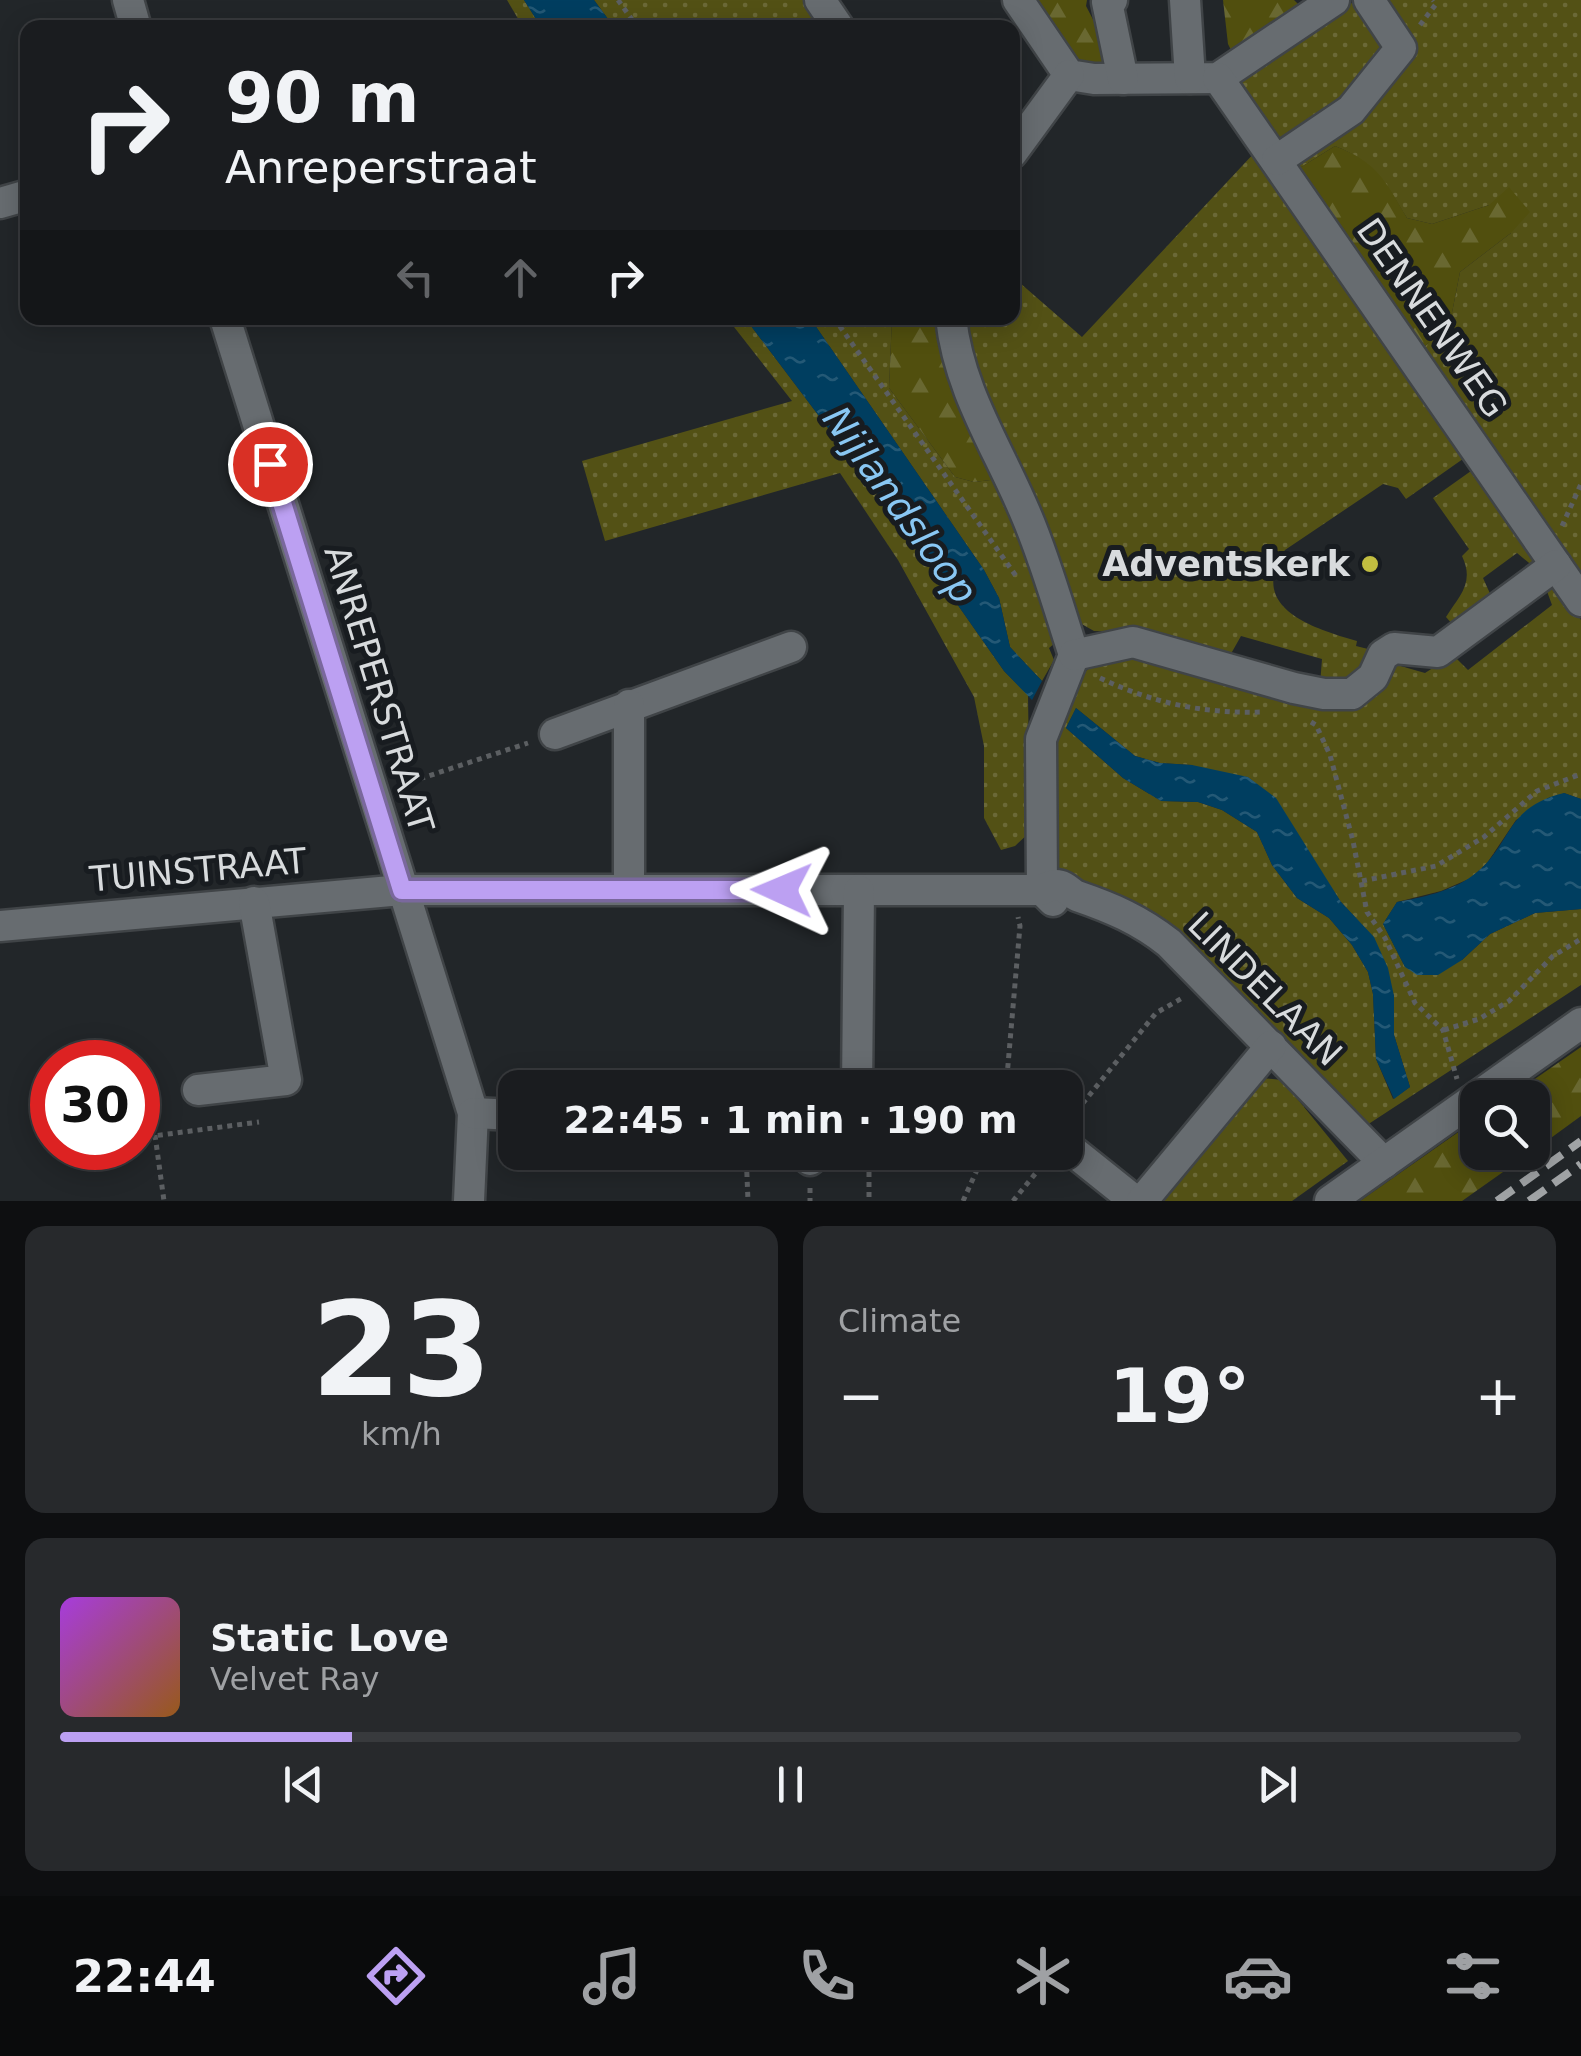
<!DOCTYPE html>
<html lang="en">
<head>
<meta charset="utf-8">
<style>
  body { margin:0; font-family:"DejaVu Sans",sans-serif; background:#27292c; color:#f1f3f6; height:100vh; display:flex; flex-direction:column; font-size:38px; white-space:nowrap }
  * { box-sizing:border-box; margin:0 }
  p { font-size:32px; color:#9fa1a4 }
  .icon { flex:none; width:55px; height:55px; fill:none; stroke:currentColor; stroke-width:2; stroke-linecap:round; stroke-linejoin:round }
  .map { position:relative; height:1201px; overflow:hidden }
  .sheet { display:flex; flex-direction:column; gap:25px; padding:25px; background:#0e0f11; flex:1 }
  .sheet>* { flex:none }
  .guide { position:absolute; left:20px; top:20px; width:1000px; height:305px; border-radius:20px; box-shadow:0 5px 25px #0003,0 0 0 2px #383a3d; background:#1a1c1f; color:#f1f3f6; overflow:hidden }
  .buttons { position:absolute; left:1460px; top:1080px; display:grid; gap:20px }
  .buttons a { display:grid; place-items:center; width:90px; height:90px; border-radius:20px; background:#1a1c1f; box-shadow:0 5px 25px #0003,0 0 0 2px #383a3d; font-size:50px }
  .speed { position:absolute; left:30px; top:1040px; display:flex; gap:20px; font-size:50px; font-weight:700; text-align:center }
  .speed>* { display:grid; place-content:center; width:130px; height:130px; border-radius:50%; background:#1a1c1f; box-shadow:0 5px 25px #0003,0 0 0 2px #383a3d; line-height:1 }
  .speed .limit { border:15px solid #d22; background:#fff; color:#111 }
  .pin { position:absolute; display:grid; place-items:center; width:85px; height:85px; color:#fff; margin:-42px; border:5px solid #fff; border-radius:50%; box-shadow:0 2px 10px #0007 }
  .me { position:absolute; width:110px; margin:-55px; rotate:271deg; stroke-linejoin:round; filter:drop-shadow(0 0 8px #0008) }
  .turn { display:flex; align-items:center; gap:35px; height:210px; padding:0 40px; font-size:45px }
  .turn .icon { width:130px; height:130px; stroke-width:2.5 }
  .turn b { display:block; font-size:70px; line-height:85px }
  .lanes { display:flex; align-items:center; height:95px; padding:0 40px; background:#0003; justify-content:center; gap:50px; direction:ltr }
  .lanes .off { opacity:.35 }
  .big { font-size:75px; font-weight:700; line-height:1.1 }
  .sheet .card { flex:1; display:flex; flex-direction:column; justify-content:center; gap:15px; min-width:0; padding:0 35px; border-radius:20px; background:#27292c }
  .sheet .dial { align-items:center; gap:0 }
  .dial b { font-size:130px; line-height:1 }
  .song { display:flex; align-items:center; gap:30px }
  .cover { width:120px; height:120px; border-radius:15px; background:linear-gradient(135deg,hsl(280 70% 55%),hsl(30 70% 35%)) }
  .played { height:10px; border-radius:5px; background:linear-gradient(90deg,#bca0f2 20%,#383a3d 20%) }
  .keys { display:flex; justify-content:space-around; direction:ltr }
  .heat { display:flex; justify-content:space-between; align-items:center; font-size:55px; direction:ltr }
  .sheet .tiles { flex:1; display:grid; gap:25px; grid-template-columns:1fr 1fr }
  .card:last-child { grid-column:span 2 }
  .trip { position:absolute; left:498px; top:1070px; width:585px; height:100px; border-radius:20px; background:#1a1c1f; box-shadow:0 5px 25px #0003,0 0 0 2px #383a3d; font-weight:700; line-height:100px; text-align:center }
  .tab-bar { display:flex; height:160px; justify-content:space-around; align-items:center; background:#0a0b0c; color:#9fa1a4 }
  .tab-bar .icon { width:70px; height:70px }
  .tab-bar .on { color:#bca0f2 }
  .tab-bar b { font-size:45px; color:#f1f3f6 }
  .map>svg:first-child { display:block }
  .grass { fill:url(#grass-dots); fill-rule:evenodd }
  .forest { fill:url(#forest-firs) }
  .water { fill:url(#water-ripples) }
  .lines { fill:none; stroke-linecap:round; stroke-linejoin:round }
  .minor-casing { stroke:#404447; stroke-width:35 }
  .path { stroke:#5c5f62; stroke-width:5; stroke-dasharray:5 5; stroke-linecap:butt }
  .minor { stroke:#676c70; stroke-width:30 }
  .rail { stroke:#a1a4a6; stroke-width:8; stroke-dasharray:20 10; stroke-linecap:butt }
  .route-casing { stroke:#7a689d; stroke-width:25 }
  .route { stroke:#bca0f2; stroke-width:18 }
  .poi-dot { fill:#c1bd40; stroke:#181c20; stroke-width:4 }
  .labels { text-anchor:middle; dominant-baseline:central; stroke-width:10; stroke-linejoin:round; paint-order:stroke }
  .street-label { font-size:35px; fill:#d8dbdd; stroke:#181c20 }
  .poi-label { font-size:35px; font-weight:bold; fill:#d8dbdd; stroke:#181c20; text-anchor:end }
  .water-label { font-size:38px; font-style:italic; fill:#89c7f3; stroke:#181c20 }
</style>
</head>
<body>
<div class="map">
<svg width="1581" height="1201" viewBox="0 0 1581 1201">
  <defs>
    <pattern id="grass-dots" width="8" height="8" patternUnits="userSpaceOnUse" patternTransform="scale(2.5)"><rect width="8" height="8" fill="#535115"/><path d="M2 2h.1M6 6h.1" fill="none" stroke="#6b6937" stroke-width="1.8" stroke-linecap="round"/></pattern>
    <pattern id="forest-firs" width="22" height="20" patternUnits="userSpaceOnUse" patternTransform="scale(2.5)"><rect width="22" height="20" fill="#514f0e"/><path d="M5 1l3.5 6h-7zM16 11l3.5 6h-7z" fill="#696831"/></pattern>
    <pattern id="water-ripples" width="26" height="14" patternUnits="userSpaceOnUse" patternTransform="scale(2.5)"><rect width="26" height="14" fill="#003e60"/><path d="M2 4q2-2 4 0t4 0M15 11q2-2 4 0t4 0" fill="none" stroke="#245976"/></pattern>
  </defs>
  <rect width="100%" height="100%" fill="#222629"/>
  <g class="grass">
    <polygon points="507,0 524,0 541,27 523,27"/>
    <polygon points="594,0 809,0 828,27 614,27"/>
    <path d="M1356,0H1581V578L1424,347L1450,323L1460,272L1511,233L1489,205L1432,224L1407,218C1385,182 1375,162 1335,146L1298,169L1237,84Z"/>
    <path d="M1257,150L1470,454L1406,499L1398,488L1383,484L1285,550C1246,608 1313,628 1357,641L1356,646L1368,649L1372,658L1363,677L1320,685L1322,659L1241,636L1228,659L1138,633L1094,631L1078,622L990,416L963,318H1012L1013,277L1082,337Z"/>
    <polygon points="727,318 745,318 908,534 1004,671 1028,695 1030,832 1015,846 1001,850 984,818 984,746 974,697 898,560 840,473 605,541 582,461 792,401"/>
    <polygon points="810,318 892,318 889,388 955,477 974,482 999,479 1020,530 1055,643 1049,648 1054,660 1042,681 1010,647 999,598 984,570"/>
    <path d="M1478,466L1543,560L1534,567L1517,553L1483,578L1492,598L1453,625L1446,617C1459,596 1475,583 1462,556L1469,549L1433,498Z"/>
    <path d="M1553,577L1581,620V799L1564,793L1516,820L1487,863L1471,878L1441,891L1397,902L1383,924L1405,967L1462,960L1490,934L1535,913L1581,909V985L1367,1125L1180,937L1067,882L1053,865V736L1078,678L1093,665L1126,650L1330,708L1397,665L1425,673L1453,655L1468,670L1552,605L1544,583ZM1076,708L1135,756L1160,763L1192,765L1318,868L1341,902L1374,938L1394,996V1035L1410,1087L1393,1099L1376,1059L1373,994L1368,972L1352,945L1329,918L1297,898L1272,865L1257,832L1222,810L1198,802L1161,801L1123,778L1066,728Z"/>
    <polygon points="1262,1078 1282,1080 1348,1161 1292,1201 1161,1201"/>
  </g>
  <g class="forest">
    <polygon points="1036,0 1087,0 1086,6 1113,58 1096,66 1076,58"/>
    <polygon points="1223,0 1294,0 1302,8 1232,52 1228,44"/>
    <path d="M1335,146C1377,162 1385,180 1407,218L1432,224L1489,205L1509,187L1530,212L1511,233L1460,272L1450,323L1424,347L1298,169Z"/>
    <polygon points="892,318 943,318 999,479 974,482 955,477 889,388"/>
    <polygon points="1581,1047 1581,1116 1533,1151 1532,1098 1509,1097"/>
    <polygon points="1477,1119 1478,1152 1530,1153 1462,1201 1360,1201"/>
  </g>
  <g class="water">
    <polygon points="524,0 594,0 614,27 541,27"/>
    <polygon points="745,318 810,318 984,570 999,598 1010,647 1042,681 1032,700 1004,671 908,534"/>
    <polygon points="1076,708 1135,756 1160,763 1192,765 1248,777 1276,798 1341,902 1374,937 1388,968 1394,996 1394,1035 1410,1087 1394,1099 1376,1059 1373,994 1368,972 1352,945 1329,918 1297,898 1272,865 1257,832 1222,810 1198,802 1161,801 1123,778 1066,728"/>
    <path d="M1564,793L1581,799V909L1535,913L1490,934L1462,960L1438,975H1417L1405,967L1383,924L1397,902C1421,898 1452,891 1472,876C1513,847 1502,808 1564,793Z"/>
  </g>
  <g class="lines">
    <g class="minor-casing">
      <g id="minor">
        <polyline points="128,0 136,28"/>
        <polyline points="820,0 839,28"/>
        <polyline points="1018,0 1069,75 1094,79 1218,78 1334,0"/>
        <polyline points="1112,0 1107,2 1123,79"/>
        <polyline points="1185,0 1190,78"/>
        <polyline points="1218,78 1581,601"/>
        <polyline points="1012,153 1069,75"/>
        <polyline points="1277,160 1351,110 1401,48 1369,0"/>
        <polyline points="0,203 28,195"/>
        <polyline points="225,318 473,1113 469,1201"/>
        <path d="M951,318C959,392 999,449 1027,517C1046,562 1059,609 1074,655L1041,739L1042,890L1053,901"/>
        <polyline points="1074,655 1133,642 1294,688 1324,694 1352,694 1373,677 1383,655 1394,648 1438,652 1556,565"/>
        <polyline points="555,734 791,647"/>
        <polyline points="629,889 629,705"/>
        <path d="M0,926L402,890H1042C1047,887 1051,885 1056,885C1065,885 1070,893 1077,896C1112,908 1140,920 1169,943L1384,1163"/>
        <polyline points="857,1088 859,891"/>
        <polyline points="198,1090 286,1080 254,902"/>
        <polyline points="473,1113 515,1115"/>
        <polyline points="1065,1145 1135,1201"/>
        <polyline points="810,1160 810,1152"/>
        <polyline points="1142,1201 1271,1046"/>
        <polyline points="1330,1201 1581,1023"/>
      </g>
    </g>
    <g class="path">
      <polyline points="618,0 638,28"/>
      <polyline points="1420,25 1436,4 1433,0"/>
      <polyline points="834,318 1016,576"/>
      <polyline points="1562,526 1581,484"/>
      <path d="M1100,678C1153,703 1203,714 1263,712"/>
      <polyline points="1311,722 1316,725 1330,755 1353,841 1367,912 1385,938 1415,1003 1443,1030 1457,1079"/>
      <polyline points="401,785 528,743"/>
      <polyline points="1362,881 1436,866 1484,837 1537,791 1581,774"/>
      <polyline points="1444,1030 1479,1019 1509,1001 1553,956 1581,939"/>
      <polyline points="886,1075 902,1079 1007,1079"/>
      <polyline points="1006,1088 1020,926 1018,917"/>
      <polyline points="1070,1119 1156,1013 1184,997"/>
      <polyline points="155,1135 164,1201"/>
      <polyline points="138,1138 259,1122"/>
      <polyline points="746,1152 748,1201"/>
      <polyline points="869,1152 869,1201"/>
      <polyline points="810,1188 810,1201"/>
      <polyline points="963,1201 985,1152"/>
      <polyline points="1013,1201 1044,1163"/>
    </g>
    <use href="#minor" class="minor"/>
    <g class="rail">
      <polyline points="1497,1201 1581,1141"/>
      <polyline points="1529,1201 1581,1164"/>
    </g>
  </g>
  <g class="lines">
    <g class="route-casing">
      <polyline id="route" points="270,464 402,890 782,890"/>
    </g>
    <use href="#route" class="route"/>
  </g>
  <circle class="poi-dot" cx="1370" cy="564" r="10"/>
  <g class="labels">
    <g class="street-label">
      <text transform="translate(1432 318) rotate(55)">DENNENWEG</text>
      <text transform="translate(379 689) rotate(73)">ANREPERSTRAAT</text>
      <text transform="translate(198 870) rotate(-5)">TUINSTRAAT</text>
      <text transform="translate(1265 989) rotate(45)">LINDELAAN</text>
    </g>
    <g class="poi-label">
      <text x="1350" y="564">Adventskerk</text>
    </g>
    <g class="water-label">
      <text transform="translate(900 505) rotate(54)">Nijlandsloop</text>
    </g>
  </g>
</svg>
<div class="buttons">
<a><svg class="icon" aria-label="search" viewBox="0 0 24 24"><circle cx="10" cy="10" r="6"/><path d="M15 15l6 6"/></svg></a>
</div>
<div class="speed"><div class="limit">30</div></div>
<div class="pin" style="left:270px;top:464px;background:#d93025"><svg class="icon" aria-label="arrive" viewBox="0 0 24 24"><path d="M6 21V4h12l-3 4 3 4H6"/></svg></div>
<svg class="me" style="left:782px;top:890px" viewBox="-20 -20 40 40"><path d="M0-17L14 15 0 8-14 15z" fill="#bca0f2" stroke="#fff" stroke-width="4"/></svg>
<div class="trip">22:45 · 1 min · 190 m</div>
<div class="guide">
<div class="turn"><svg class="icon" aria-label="right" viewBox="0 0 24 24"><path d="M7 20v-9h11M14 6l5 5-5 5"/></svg><div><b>90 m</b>Anreperstraat</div></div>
<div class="lanes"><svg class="icon off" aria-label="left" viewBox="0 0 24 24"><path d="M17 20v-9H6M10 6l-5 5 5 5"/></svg><svg class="icon off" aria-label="ahead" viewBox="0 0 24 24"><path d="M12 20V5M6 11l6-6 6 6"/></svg><svg class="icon" aria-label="right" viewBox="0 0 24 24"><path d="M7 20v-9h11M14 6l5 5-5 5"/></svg></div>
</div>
</div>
<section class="sheet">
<div class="tiles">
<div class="card dial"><b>23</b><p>km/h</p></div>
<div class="card"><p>Climate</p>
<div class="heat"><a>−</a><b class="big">19°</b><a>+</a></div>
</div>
<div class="card">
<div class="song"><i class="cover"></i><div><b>Static Love</b><p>Velvet Ray</p></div></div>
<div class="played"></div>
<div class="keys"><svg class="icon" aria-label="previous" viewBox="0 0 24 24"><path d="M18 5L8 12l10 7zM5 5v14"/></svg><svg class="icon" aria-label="pause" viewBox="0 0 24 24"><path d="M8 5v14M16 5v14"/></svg><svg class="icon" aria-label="next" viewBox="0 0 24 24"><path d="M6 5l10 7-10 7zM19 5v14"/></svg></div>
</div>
</div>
</section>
<nav class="tab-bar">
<b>22:44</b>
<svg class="icon on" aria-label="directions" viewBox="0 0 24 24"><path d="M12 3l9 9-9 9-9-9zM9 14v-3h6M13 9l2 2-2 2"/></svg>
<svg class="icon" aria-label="music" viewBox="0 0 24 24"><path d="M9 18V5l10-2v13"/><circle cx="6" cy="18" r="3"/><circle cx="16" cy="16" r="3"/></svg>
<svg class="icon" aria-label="phone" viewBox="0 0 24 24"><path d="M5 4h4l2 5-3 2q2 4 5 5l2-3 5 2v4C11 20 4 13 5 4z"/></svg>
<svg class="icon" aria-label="climate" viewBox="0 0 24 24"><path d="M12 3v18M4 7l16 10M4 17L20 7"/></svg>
<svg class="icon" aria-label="car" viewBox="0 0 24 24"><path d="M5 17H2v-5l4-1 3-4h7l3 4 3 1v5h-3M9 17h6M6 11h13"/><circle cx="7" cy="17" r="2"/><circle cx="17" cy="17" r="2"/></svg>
<svg class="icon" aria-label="filters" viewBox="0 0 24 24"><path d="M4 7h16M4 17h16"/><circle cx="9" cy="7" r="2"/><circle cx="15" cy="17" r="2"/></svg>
</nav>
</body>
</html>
